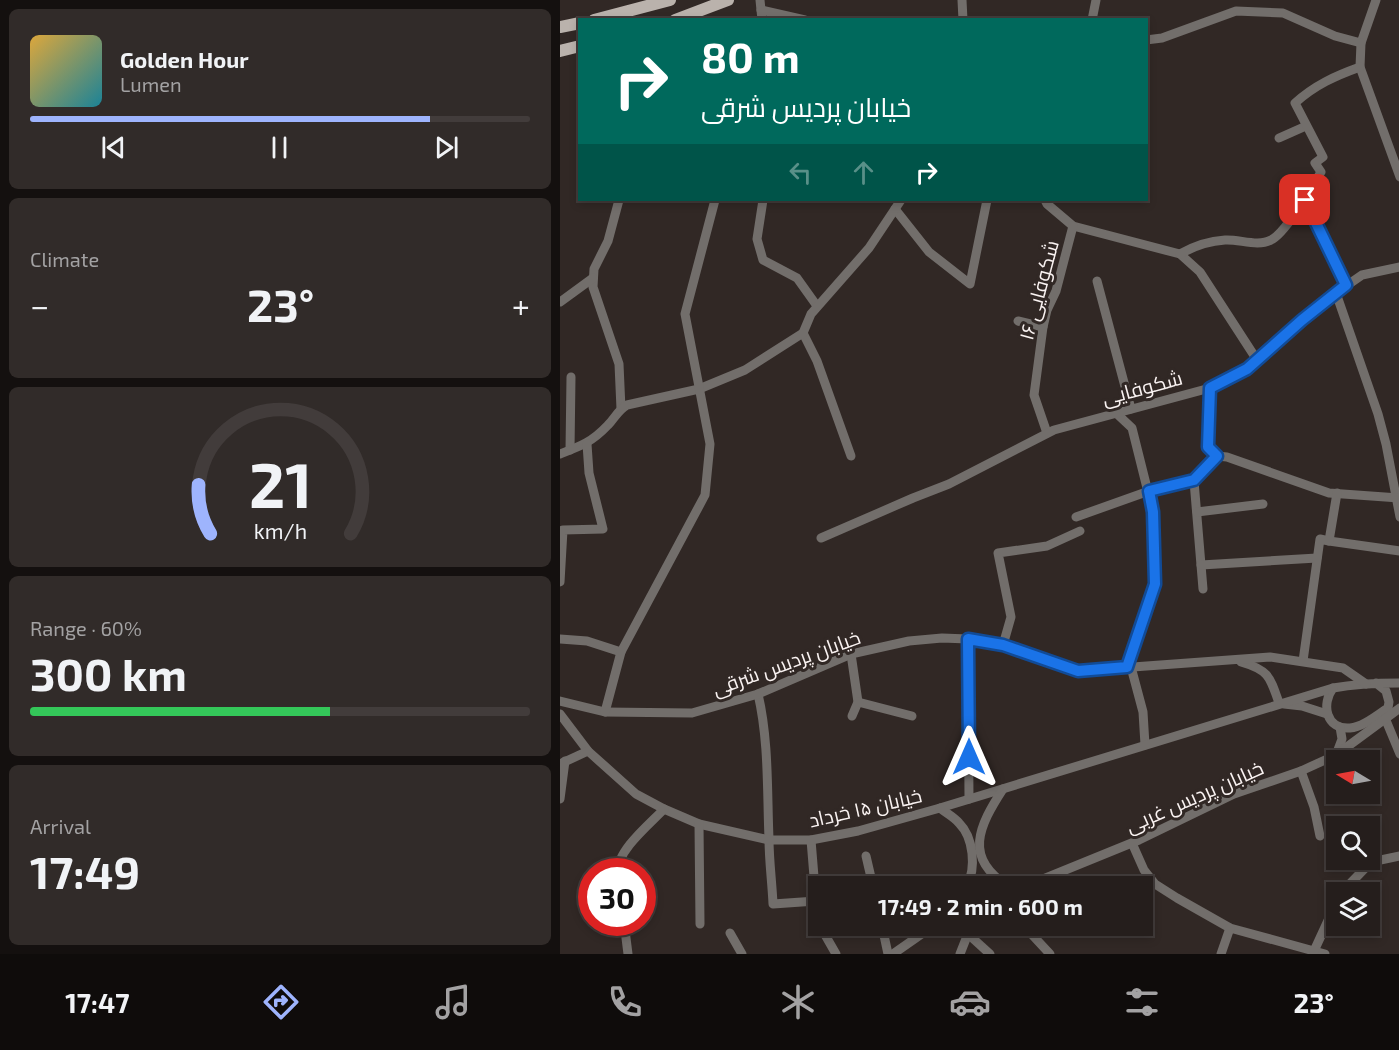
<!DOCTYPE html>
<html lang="en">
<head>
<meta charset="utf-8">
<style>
  body { margin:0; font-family:"Exo 2",Cairo,sans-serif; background:#312b29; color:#f1f3f6; height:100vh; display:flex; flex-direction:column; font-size:22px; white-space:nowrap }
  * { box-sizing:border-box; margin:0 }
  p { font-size:20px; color:#a3a2a3 }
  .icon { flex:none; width:33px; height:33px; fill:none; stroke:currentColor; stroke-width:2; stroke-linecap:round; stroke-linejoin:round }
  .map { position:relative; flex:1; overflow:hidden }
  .panel { display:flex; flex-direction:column; gap:9px; padding:9px; background:#14100f; width:560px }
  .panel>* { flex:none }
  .guide { position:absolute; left:18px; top:18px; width:570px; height:183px; border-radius:0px; box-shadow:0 3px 9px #0003,0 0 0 2px #423c3b; background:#00695c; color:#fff; overflow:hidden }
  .needle { width:39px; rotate:280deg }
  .controls { position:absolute; left:766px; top:750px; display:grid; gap:12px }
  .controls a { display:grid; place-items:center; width:54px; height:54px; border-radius:0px; background:#251e1c; box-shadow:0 3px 9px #0003,0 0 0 2px #423c3b; font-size:30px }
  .speed { position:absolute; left:18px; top:858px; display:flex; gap:12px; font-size:30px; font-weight:700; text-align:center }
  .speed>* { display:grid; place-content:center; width:78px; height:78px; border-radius:50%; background:#251e1c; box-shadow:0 3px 9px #0003,0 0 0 2px #423c3b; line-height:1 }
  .speed .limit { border:9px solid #d22; background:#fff; color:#111 }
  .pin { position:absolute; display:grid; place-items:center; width:51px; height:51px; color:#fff; margin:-26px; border-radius:12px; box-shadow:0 3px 9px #0006 }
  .me { position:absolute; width:66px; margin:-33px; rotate:0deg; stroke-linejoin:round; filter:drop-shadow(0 0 4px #0008) }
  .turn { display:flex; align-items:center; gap:21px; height:126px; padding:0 24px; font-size:27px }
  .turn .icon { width:78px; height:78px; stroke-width:2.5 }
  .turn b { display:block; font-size:42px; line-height:51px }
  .lanes { display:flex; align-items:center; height:57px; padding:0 24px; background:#0003; justify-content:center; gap:30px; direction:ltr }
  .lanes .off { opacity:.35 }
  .big { font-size:45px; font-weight:700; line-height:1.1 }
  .panel .card { flex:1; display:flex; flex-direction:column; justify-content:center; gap:9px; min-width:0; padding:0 21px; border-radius:9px; background:#312b29 }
  .panel .dial { align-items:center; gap:0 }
  .dial svg { height:156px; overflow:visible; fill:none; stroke:#423c3b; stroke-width:7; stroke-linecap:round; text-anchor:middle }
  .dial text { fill:#f1f3f6; stroke:none }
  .song { display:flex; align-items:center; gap:18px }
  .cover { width:72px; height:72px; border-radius:9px; background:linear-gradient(135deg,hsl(40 70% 55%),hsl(190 70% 35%)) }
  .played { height:6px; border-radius:3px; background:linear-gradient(90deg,#9eb4fd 80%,#423c3b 80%) }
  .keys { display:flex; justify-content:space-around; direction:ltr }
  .heat { display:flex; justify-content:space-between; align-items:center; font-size:33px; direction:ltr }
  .charge { height:9px; border-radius:4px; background:linear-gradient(90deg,#34c759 60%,#423c3b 0) }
  .trip { position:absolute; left:248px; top:876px; width:345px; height:60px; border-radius:0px; background:#251e1c; box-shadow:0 3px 9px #0003,0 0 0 2px #423c3b; font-weight:700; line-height:60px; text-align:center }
  .tabs { display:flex; height:96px; justify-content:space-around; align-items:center; background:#0f0c0b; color:#a3a2a3 }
  .tabs .icon { width:42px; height:42px }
  .tabs .on { color:#9eb4fd }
  .tabs b { font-size:27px; color:#f1f3f6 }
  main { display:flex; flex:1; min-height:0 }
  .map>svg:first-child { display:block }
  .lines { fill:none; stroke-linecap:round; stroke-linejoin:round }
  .minor { stroke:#726e6b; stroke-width:9 }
  .major { stroke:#bab2ac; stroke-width:12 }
  .route-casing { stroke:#114b97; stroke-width:15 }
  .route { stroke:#1a73e8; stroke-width:10 }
  .labels { text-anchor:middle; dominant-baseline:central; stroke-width:6; stroke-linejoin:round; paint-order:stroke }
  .street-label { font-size:20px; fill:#faf3f2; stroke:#312825 }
</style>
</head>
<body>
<main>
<section class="panel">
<div class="card">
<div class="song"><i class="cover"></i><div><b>Golden Hour</b><p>Lumen</p></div></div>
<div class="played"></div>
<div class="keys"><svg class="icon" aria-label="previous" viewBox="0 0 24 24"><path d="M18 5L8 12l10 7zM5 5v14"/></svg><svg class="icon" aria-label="pause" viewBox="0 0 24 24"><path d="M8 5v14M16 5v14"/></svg><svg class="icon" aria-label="next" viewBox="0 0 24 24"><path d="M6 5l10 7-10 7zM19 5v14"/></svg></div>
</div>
<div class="card"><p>Climate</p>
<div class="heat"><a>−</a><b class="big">23°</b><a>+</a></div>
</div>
<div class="card dial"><svg viewBox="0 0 100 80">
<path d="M14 69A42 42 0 1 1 86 69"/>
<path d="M14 69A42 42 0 0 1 8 44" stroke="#9eb4fd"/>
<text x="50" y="56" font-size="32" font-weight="700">21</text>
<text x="50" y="72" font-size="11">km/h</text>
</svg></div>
<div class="card"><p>Range · 60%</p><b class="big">300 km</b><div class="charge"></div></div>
<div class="card"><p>Arrival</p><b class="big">17:49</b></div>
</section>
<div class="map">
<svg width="840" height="954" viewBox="0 0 840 954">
  <rect width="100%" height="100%" fill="#312825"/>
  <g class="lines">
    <g class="minor">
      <polyline points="200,0 202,20"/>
      <polyline points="402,0 403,20"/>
      <polyline points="816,0 801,43 800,67 840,177"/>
      <polyline points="201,10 245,20"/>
      <polyline points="532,20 536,0"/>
      <polyline points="586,40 602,38 676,11 723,13 775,36 801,43"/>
      <polyline points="719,138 746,126"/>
      <polyline points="59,200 48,241 34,269 33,287 59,364 61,409"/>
      <polyline points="203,200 197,239 203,260 237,278 257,306"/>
      <polyline points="485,200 487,204 513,226 620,254 640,272 697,360"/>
      <polyline points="745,200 786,285"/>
      <polyline points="335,209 369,252 410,284 427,200"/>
      <path d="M620,254C634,246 648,241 665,240C679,239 698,247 711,240C726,233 752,187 761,172L755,163L763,157L735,103C755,85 775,76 800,67"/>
      <polyline points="537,281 571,409"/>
      <polyline points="776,293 818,414 826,444 840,517"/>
      <polyline points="0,302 33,278"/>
      <polyline points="458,321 483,327"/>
      <polyline points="243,333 257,361 291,456"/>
      <polyline points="650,388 648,447 657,456"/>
      <polyline points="556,413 572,428 593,512 595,584 567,667"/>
      <polyline points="487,433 474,395 483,327 487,310 496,291 513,226"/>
      <polyline points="10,450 11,377"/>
      <path d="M0,454C21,446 32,442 48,425C55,418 58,410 67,405L139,389L185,370L243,333L251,314L309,248L341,200"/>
      <polyline points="634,481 643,589"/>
      <polyline points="637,512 703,504"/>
      <polyline points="516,517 589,491 634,481 657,456 667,457 769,493 840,498"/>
      <polyline points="261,538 353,498 389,484 494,430 650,388 687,370 742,320 776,293 802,275 840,267"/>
      <polyline points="769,541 840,551"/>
      <polyline points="641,565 757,558"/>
      <polyline points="0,582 3,530 43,529 29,473 27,444"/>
      <polyline points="0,639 27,641 61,652"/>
      <polyline points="408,639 409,799"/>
      <polyline points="443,645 451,617 438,553 487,546 520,531"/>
      <polyline points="291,654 298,702 292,716"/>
      <polyline points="743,661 760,539 769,541 777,493"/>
      <path d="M681,662C709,670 710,677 719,703"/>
      <polyline points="571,667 583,712 585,745"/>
      <path d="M816,683L826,691L829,702L828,708C817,715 803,727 790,728C766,730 761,704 773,688C795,684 817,683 840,683"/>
      <path d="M198,694C209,741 207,791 209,839C209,860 212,882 213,904L256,901L251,840"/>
      <polyline points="0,701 45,712 132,713 198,694 291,654 349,641 382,638 408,639 443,645 518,671 710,657 783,668 806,684"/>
      <polyline points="298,702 352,716"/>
      <polyline points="724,704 742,706 767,714"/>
      <polyline points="45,712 61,652 145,495 150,444 125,314 155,200"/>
      <polyline points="0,714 28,751 76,794 104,809 139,824 209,840 251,840 298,831 380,808 773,688"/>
      <polyline points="825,718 840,754"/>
      <polyline points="776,755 782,739 780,727"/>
      <polyline points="0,764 28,751"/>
      <polyline points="741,771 754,807 760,836"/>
      <path d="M443,789C419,826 403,858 448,886"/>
      <polyline points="0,799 5,761"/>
      <path d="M380,808C386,813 394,817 399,823C414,838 416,868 407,886"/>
      <polyline points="139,824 140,924"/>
      <polyline points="572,843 584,870 595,884 617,898 670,928 765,954"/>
      <polyline points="306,856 313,886"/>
      <path d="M58,872C56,851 91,823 104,809"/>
      <polyline points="466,886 579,840 674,794 741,771 776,755 840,708"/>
      <polyline points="782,892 811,862 840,856"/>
      <polyline points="255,915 258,921"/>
      <polyline points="64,922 68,954"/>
      <polyline points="260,926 276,954"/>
      <polyline points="322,926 328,954"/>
      <polyline points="464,926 490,954"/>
      <polyline points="170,933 182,954"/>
      <polyline points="408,934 430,954"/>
      <polyline points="754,951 777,901"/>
      <polyline points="333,954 373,926"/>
      <polyline points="400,954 411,926"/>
      <polyline points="661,954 670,928"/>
    </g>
    <g class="major">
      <polyline points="34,20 110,0"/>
      <polyline points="115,20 168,0"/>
      <polyline points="0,27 20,23"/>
      <polyline points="0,51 20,46"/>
    </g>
  </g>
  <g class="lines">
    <g class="route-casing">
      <polyline id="route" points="409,757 408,639 443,645 518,671 567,667 595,584 593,512 589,491 634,480 657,456 648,447 650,388 687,369 742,320 786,285 745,200"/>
    </g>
    <use href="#route" class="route"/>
  </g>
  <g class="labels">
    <g class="street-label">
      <text transform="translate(478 290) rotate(-75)">شکوفایی ۱۶</text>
      <text transform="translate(582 387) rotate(-15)">شکوفایی</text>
      <text transform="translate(226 662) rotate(-20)">خیابان پردیس شرقی</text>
      <text transform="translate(634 796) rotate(-24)">خیابان پردیس غربی</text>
      <text transform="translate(305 807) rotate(-13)">خیابان ۱۵ خرداد</text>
    </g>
  </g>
</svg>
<div class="controls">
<a><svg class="needle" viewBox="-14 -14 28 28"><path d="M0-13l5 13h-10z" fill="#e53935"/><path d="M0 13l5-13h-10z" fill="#a3a2a3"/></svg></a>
<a><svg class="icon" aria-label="search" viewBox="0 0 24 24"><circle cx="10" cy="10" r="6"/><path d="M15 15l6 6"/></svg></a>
<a><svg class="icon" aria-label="layers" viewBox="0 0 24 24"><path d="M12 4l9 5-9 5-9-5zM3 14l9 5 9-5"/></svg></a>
</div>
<div class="speed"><div class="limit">30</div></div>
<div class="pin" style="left:745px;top:200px;background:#d93025"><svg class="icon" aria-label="arrive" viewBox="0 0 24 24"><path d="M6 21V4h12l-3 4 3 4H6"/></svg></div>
<svg class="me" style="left:409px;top:757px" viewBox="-20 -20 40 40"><path d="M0-17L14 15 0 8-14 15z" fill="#1a73e8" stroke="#fff" stroke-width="4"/></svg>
<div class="trip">17:49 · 2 min · 600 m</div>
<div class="guide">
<div class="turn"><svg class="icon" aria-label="right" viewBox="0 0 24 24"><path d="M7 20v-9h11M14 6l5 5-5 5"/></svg><div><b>80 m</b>خیابان پردیس شرقی</div></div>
<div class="lanes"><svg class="icon off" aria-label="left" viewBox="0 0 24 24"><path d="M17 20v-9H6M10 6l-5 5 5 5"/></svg><svg class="icon off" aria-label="ahead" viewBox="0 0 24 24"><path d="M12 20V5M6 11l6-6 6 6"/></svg><svg class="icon" aria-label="right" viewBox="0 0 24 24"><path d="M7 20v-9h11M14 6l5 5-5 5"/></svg></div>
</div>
</div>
</main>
<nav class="tabs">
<b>17:47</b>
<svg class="icon on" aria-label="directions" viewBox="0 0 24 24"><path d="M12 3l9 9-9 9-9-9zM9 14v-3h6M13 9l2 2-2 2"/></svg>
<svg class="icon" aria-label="music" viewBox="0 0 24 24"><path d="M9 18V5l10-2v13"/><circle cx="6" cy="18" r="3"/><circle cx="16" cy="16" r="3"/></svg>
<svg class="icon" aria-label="phone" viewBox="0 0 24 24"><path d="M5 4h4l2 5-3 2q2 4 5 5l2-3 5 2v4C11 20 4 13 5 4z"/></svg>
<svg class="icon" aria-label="climate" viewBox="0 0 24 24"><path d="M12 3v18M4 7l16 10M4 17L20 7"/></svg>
<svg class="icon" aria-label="car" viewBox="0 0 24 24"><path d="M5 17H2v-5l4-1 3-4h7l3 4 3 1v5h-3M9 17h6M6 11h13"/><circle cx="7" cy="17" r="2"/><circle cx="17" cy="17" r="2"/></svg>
<svg class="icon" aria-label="filters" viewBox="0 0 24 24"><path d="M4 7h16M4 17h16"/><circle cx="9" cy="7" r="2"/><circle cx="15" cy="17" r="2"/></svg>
<b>23°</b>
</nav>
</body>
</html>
